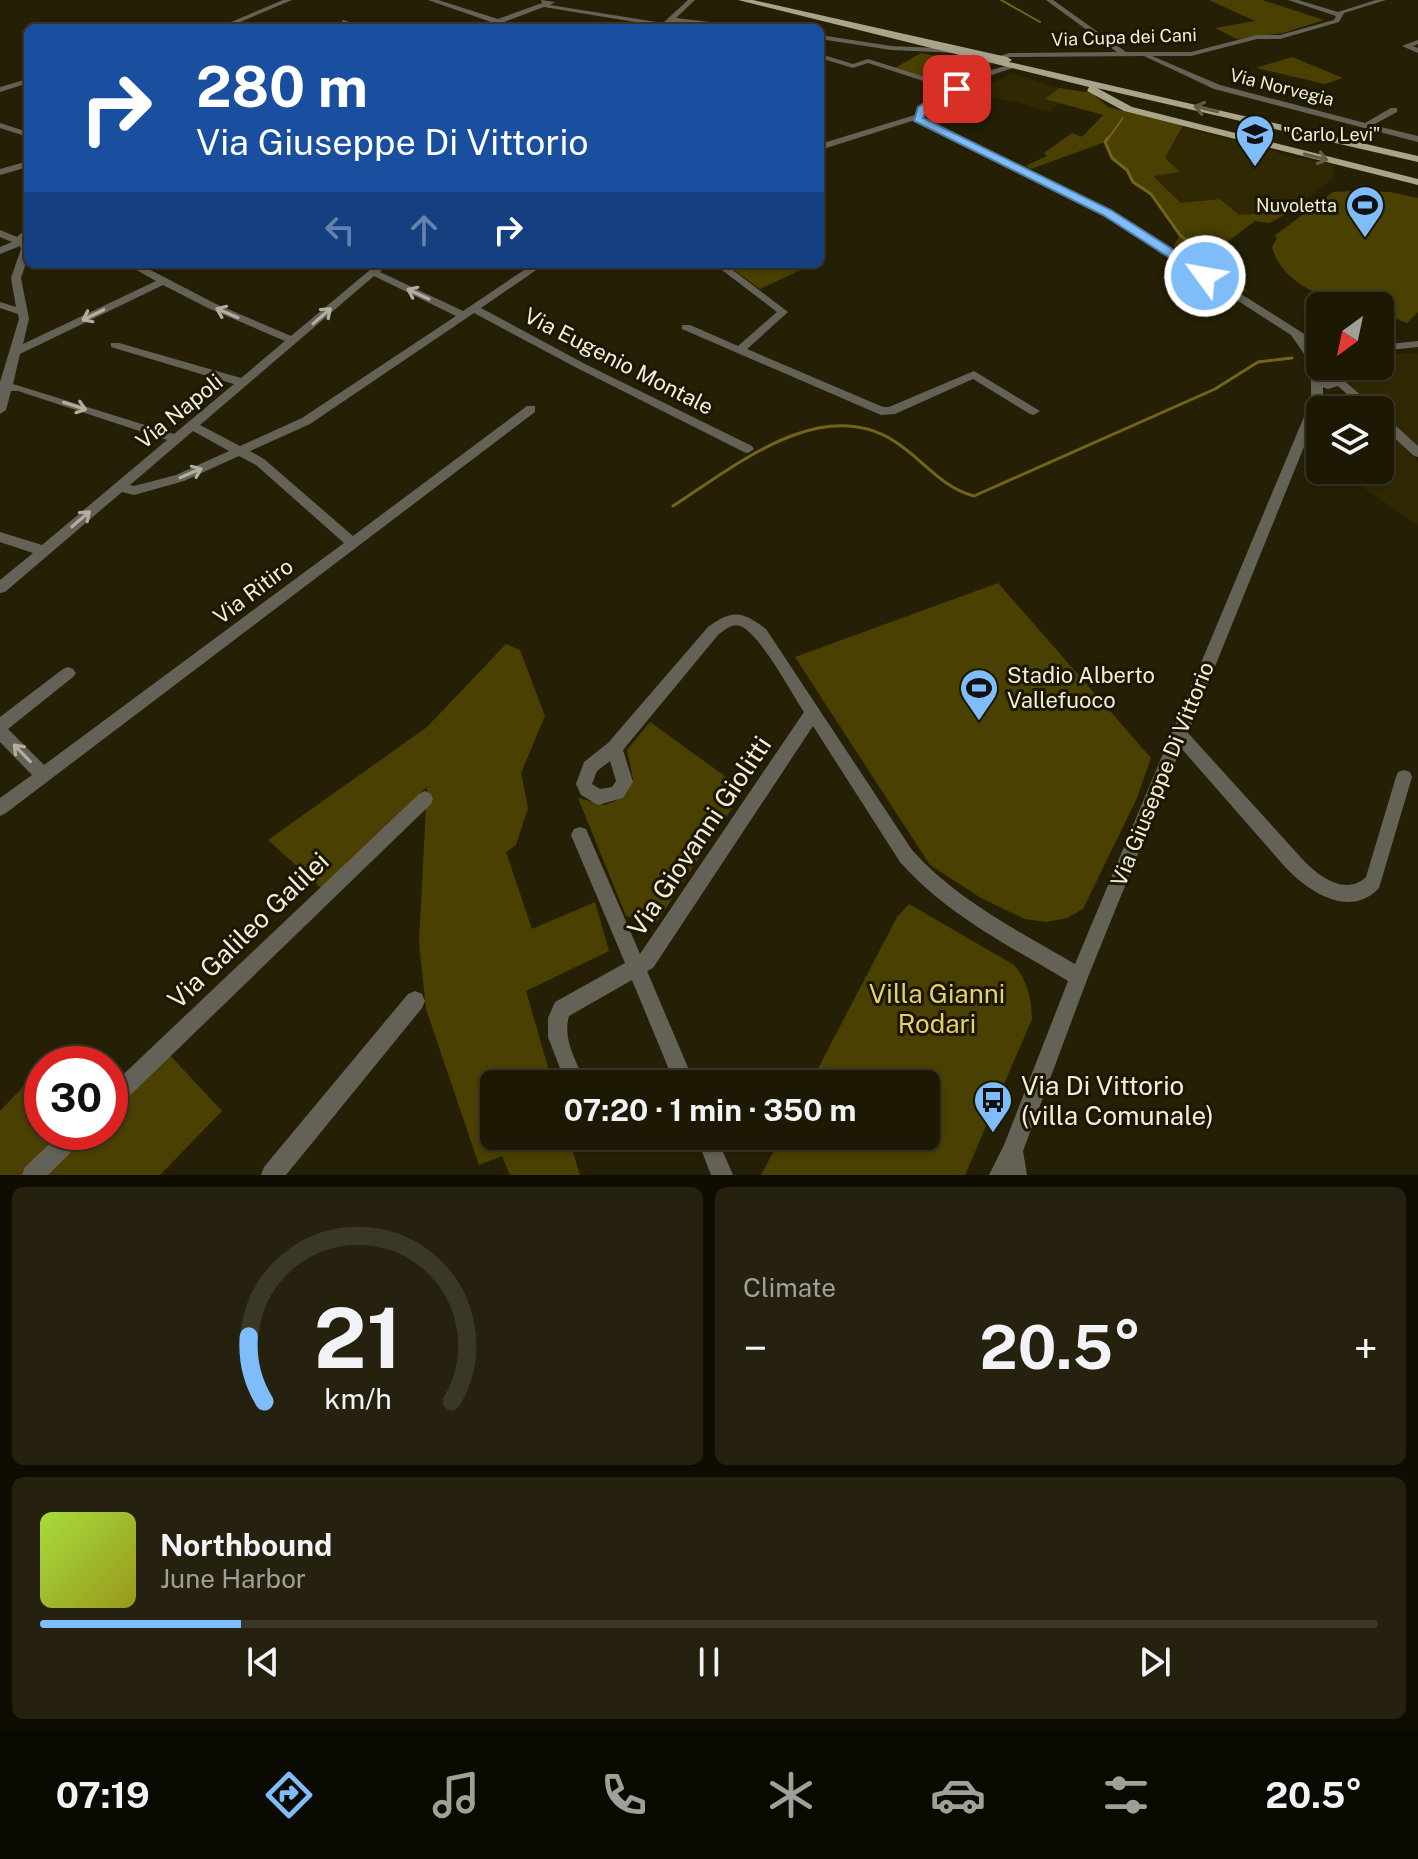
<!DOCTYPE html>
<html lang="en">
<head>
<meta charset="utf-8">
<style>
  body { margin:0; font-family:"Public Sans",sans-serif; background:#25210e; color:#f1f3f6; height:100vh; display:flex; flex-direction:column; font-size:30px; white-space:nowrap }
  * { box-sizing:border-box; margin:0 }
  p { font-size:26px; color:#a0a09a }
  .icon { flex:none; width:44px; height:44px; fill:none; stroke:currentColor; stroke-width:2; stroke-linecap:round; stroke-linejoin:round }
  .map { position:relative; height:1175px; overflow:hidden }
  .details { display:flex; flex-direction:column; gap:12px; padding:12px; background:#0f0d02; flex:1 }
  .details>* { flex:none }
  .hud { position:absolute; left:24px; top:24px; width:800px; height:244px; border-radius:12px; box-shadow:0 2px 6px #0004,0 0 0 2px #3a3726; background:#1a4fa0; color:#fff; overflow:hidden }
  .needle { width:52px; rotate:213deg }
  .fabs { position:absolute; left:1306px; top:292px; display:grid; gap:16px }
  .fabs a { display:grid; place-items:center; width:88px; height:88px; border-radius:12px; background:#1c1804; box-shadow:0 2px 6px #0004,0 0 0 2px #3a3726; font-size:40px }
  .speed { position:absolute; left:24px; top:1046px; display:flex; gap:16px; font-size:40px; font-weight:700; text-align:center }
  .speed>* { display:grid; place-content:center; width:104px; height:104px; border-radius:50%; background:#1c1804; box-shadow:0 2px 6px #0004,0 0 0 2px #3a3726; line-height:1 }
  .speed .limit { border:12px solid #d22; background:#fff; color:#111 }
  .pin { position:absolute; display:grid; place-items:center; width:68px; height:68px; color:#fff; margin:-34px; border-radius:16px; box-shadow:0 4px 12px #0006 }
  .me { position:absolute; width:88px; margin:-44px; rotate:302deg; stroke-linejoin:round; filter:drop-shadow(0 0 6px #0008) }
  .turn { display:flex; align-items:center; gap:28px; height:168px; padding:0 40px; font-size:36px }
  .turn .icon { width:104px; height:104px; stroke-width:2.5 }
  .turn b { display:block; font-size:56px; line-height:68px }
  .lanes { display:flex; align-items:center; height:76px; padding:0 40px; background:#0003; justify-content:center; gap:40px; direction:ltr }
  .lanes .off { opacity:.35 }
  .big { font-size:60px; font-weight:700; line-height:1.1 }
  .details .tile { flex:1; display:flex; flex-direction:column; justify-content:center; gap:12px; min-width:0; padding:0 28px; border-radius:12px; background:#25210e }
  .details .dial { align-items:center; gap:0 }
  .dial svg { height:208px; overflow:visible; fill:none; stroke:#3a3726; stroke-width:7; stroke-linecap:round; text-anchor:middle }
  .dial text { fill:#f1f3f6; stroke:none }
  .song { display:flex; align-items:center; gap:24px }
  .cover { width:96px; height:96px; border-radius:12px; background:linear-gradient(135deg,hsl(80 70% 55%),hsl(60 70% 35%)) }
  .played { height:8px; border-radius:4px; background:linear-gradient(90deg,#7fbdfa 15%,#3a3726 15%) }
  .keys { display:flex; justify-content:space-around; direction:ltr }
  .heat { display:flex; justify-content:space-between; align-items:center; font-size:44px; direction:ltr }
  .details .tiles { flex:1; display:grid; gap:12px; grid-template-columns:1fr 1fr }
  .tile:last-child { grid-column:span 2 }
  .trip { position:absolute; left:480px; top:1070px; width:460px; height:80px; border-radius:12px; background:#1c1804; box-shadow:0 2px 6px #0004,0 0 0 2px #3a3726; font-weight:700; line-height:80px; text-align:center }
  .dock { display:flex; height:128px; justify-content:space-around; align-items:center; background:#0b0a02; color:#a0a09a }
  .dock .icon { width:56px; height:56px }
  .dock .on { color:#7fbdfa }
  .dock b { font-size:36px; color:#f1f3f6 }
  .map>svg:first-child { display:block }
  .built { fill:#2f2803 }
  .green { fill:#4a4001 }
  .lines { fill:none; stroke-linecap:round; stroke-linejoin:round }
  .stream-far1 { stroke:#72651b; stroke-width:2 }
  .stream { stroke:#72651b; stroke-width:3 }
  .minor { fill:#646256; fill-rule:evenodd }
  .major { fill:#a9a58b; fill-rule:evenodd }
  .oneway { stroke:#625e46 }
  .oneway2 { stroke:#b2afa1 }
  .route { fill:#7fbdfa; stroke:#537ba2; stroke-width:2 }
  .labels { text-anchor:middle; dominant-baseline:central; stroke-width:6; stroke-linejoin:round; paint-order:stroke }
  .far-street-label { font-size:18px; fill:#f1eede; stroke:#1c1700 }
  .far-poi-label { font-size:18px; fill:#f1eede; stroke:#1c1700; text-anchor:start }
  .street-label { font-size:22px; fill:#f1eede; stroke:#1c1700 }
  .poi-label { font-size:22px; fill:#f1eede; stroke:#1c1700; text-anchor:start }
  .near-street-label { font-size:26px; fill:#f1eede; stroke:#1c1700 }
  .near-park-label { font-size:26px; fill:#e4d16d; stroke:#1c1700 }
  .near-poi-label { font-size:26px; fill:#f1eede; stroke:#1c1700; text-anchor:start }
</style>
</head>
<body>
<div class="map">
<svg width="1418" height="1175" viewBox="0 0 1418 1175">
  <rect width="100%" height="100%" fill="#252005"/>
  <g class="built">
    <polygon points="1011,73 1059,88 1046,98 1059,103 1049,112 1015,102 989,98 983,103 967,98"/>
    <polygon points="1184,127 1278,152 1278,154 1336,165 1332,172 1335,177 1291,211 1239,215 1220,199 1181,203 1153,176 1179,172 1165,158"/>
    <polygon points="1418,353 1418,448 1349,384 1349,376 1340,366 1380,366 1380,355"/>
    <polygon points="1380,425 1418,462 1418,525 1338,470 1380,470"/>
  </g>
  <g class="green">
    <polygon points="1209,0 1262,0 1324,20 1283,33 1237,39 1215,28 1255,21"/>
    <polygon points="921,53 976,64 981,60 992,63 952,86 895,68"/>
    <polygon points="1292,57 1343,78 1325,84 1256,68"/>
    <polygon points="1059,88 1092,93 1108,107 1183,126 1165,158 1180,172 1153,176 1181,203 1220,199 1239,215 1291,211 1270,223 1255,221 1215,251 1249,294 1173,246 1180,235 1151,194 1133,183 1127,171 1112,158 1105,142 1031,169 1025,166 1047,156 1044,153 1072,133 1082,137 1103,115 1045,99"/>
    <path d="M1350,191L1390,192L1418,198V312L1407,323L1380,312V306C1341,306 1283,290 1272,247L1277,238L1274,236L1333,192Z"/>
    <polygon points="726,264 814,264 760,289"/>
    <polygon points="998,583 1151,758 1137,798 1083,909 1067,918 1046,922 1025,919 981,898 930,865 795,657"/>
    <polygon points="506,644 520,650 545,716 521,773 528,808 516,845 506,852 532,929 595,902 609,951 526,991 553,1084 494,1084 494,1136 568,1136 580,1175 510,1175 502,1156 479,1165 426,1009 419,942 427,787 321,888 268,840 427,727"/>
    <polygon points="650,722 744,790 656,923 626,916 578,798 605,805 618,800 633,779 627,750"/>
    <path d="M909,904L1014,965C1028,981 1031,998 1032,1019L965,1175H761L782,1136H926V1084H810L897,917Z"/>
    <polygon points="164,1049 222,1111 160,1175 0,1175 0,1111 36,1073 42,1079 42,1132 110,1132 110,1101"/>
  </g>
  <g class="lines">
    <g class="stream-far1">
      <polyline points="1001,0 1040,22"/>
      <polyline points="1107,140 1123,118"/>
    </g>
    <g class="stream">
      <polyline points="1108,138 1105,142 1112,158 1127,170 1133,182 1151,194 1180,235 1222,269"/>
      <path d="M673,506C734,467 820,394 894,441C923,459 940,487 974,496L1215,389L1258,362L1292,358"/>
    </g>
    <g class="minor">
      <polygon points="283,0 292,0 226,28 217,28"/>
      <polygon points="428,0 438,0 498,19 542,3 541,0 555,2 550,5 663,23 688,0 695,0 676,18 761,28 672,22 665,27 544,7 501,23 487,28 477,28 491,22"/>
      <polygon points="1046,0 1053,0 1126,52 1191,52 1257,35 1280,35 1334,20 1336,16 1288,0 1298,0 1338,12 1376,0 1386,0 1344,13 1339,22 1280,39 1257,39 1191,56 1152,56 1220,85 1365,123 1391,108 1397,108 1397,112 1373,125 1418,136 1418,142 1214,89 1144,56 1010,57 997,61 997,57 1009,53 1117,52"/>
      <polygon points="343,20 365,27 366,28 356,28 341,23"/>
      <polygon points="412,22 427,27 428,28 410,25"/>
      <polygon points="820,35 891,46 958,49 962,51 958,53 891,50 820,39"/>
      <polygon points="1418,40 1418,44 1413,46 1418,48 1418,53 1402,46"/>
      <path d="M820,54L853,64L868,59L954,86L984,72L1013,64V68C979,78 950,91 923,113L922,118L1110,211L1320,344V351L1311,348L1320,360L1323,370L1336,373L1377,410H1364L1338,386L1328,389L1323,387V400L1188,733L1305,862C1320,877 1346,896 1366,877L1396,777L1398,772L1404,770L1410,772L1412,777L1379,888C1350,919 1309,892 1286,868L1181,748L1088,977L1023,1151L1027,1175H989L1004,1145L1068,981C1008,945 947,915 900,862L813,726L653,968L647,971L695,1084H675L632,980L569,1016C562,1040 577,1062 586,1084H566L548,1037V1018L555,1002L625,963L571,835L574,829L580,827L586,829L640,954L804,712C792,694 759,632 740,626C732,623 725,630 718,635L623,750L633,782L623,798L598,805L581,795L576,784L584,762L608,743L708,627C733,609 742,611 766,629L912,850C958,901 1017,930 1075,964L1311,400V364L1291,335L1104,215L915,120L820,150V144L915,115C920,103 937,95 948,89L868,63L853,68L820,58ZM610,761L616,781L612,787L600,789L592,784L597,771Z"/>
      <polygon points="28,79 28,83 0,92 0,87"/>
      <polygon points="0,123 28,132 28,137 0,128"/>
      <polygon points="25,162 28,163 28,167 0,175 0,169"/>
      <path d="M28,227V236L25,241L28,243V257L21,278L29,319L23,344L156,281L126,264H139L216,304L291,336L377,264H388L380,272L463,311L533,264H545L481,308L585,364L752,446L754,449L748,453L744,452L577,368L474,313L310,424L250,451L264,459L353,536L527,406H535V412L6,813L0,816V798L32,775L0,742V717L63,669L68,667L73,669L76,673L73,677L8,729L44,765L344,543L256,465L239,456L184,481L134,495L122,492L5,592L0,593V580L33,553L0,542V532L42,545L167,440L18,391H11L6,410L0,414V382L19,319L18,314L0,308V302L16,307L11,278L21,249L20,246L0,254V247L12,242L0,237V230L17,237ZM374,276L456,316L302,418L240,446L200,425ZM163,285L208,308L285,341L241,378L119,343H111V347L234,384L174,434L13,384L20,354ZM193,431L229,451L176,475L134,486L130,485Z"/>
      <polygon points="714,264 725,264 788,312 747,349 883,407 889,407 974,371 1040,411 1034,415 1030,414 973,379 895,414 881,415 682,329 682,325 690,325 738,346 777,312"/>
      <polygon points="1418,341 1418,347 1380,351 1380,345"/>
      <polygon points="1380,414 1384,415 1418,446 1418,457 1414,456 1380,425"/>
      <polygon points="425,791 431,794 433,799 431,804 117,1108 110,1111 110,1087 419,794"/>
      <polygon points="415,991 422,994 425,1001 422,1008 286,1175 261,1175 264,1167 408,994"/>
      <polygon points="62,1132 87,1132 84,1139 48,1175 22,1175 25,1167"/>
      <polygon points="696,1136 716,1136 733,1175 711,1175"/>
    </g>
    <polygon class="major" points="738,0 753,0 1007,57 1012,60 1009,62 1418,156 1418,162 1097,88 1132,107 1418,179 1418,185 1124,111 1087,91 1089,87"/>
  </g>
  <defs><path id="oneway-shaft" d="M-6 0H5M1.5-3L5.5 0L1.5 3" fill="none" stroke-width="1.6" stroke-linecap="round" stroke-linejoin="round" transform="scale(2)"/></defs>
  <g class="oneway">
    <use href="#oneway-shaft" transform="translate(1206 109) rotate(-167)"/>
    <use href="#oneway-shaft" transform="translate(1316 157) rotate(14)"/>
  </g>
  <g class="oneway2">
    <use href="#oneway-shaft" transform="translate(418 294) rotate(-155)"/>
    <use href="#oneway-shaft" transform="translate(227 313) rotate(-157)"/>
    <use href="#oneway-shaft" transform="translate(93 315) rotate(154)"/>
    <use href="#oneway-shaft" transform="translate(322 316) rotate(-41)"/>
    <use href="#oneway-shaft" transform="translate(75 406) rotate(18)"/>
    <use href="#oneway-shaft" transform="translate(191 473) rotate(-23)"/>
    <use href="#oneway-shaft" transform="translate(81 519) rotate(-40)"/>
    <use href="#oneway-shaft" transform="translate(22 753) rotate(-134)"/>
  </g>
  <polygon class="route" points="953,87 962,89 926,111 923,118 1111,210 1210,273 1210,278 1201,278 1103,215 914,121 918,107"/>
  <defs>
    <g id="school-pin" transform="scale(2)"><path d="M0 17L-7.5 6A9.5 9.5 0 1 1 7.5 6Z" fill="#7fbdfa" stroke="#1c1700"/><path d="M0-5L7-2L0 1L-7-2ZM-4 1L0 2.5L4 1V4Q0 6-4 4Z" fill="#111"/></g>
    <g id="stadium-pin" transform="scale(2)"><path d="M0 17L-7.5 6A9.5 9.5 0 1 1 7.5 6Z" fill="#7fbdfa" stroke="#1c1700"/><path d="M0-5a6.5 5 0 1 0 0 10a6.5 5 0 1 0 0-10ZM-3.5-1.8h7v3.6h-7Z" fill="#111"/></g>
    <g id="bus-pin" transform="scale(2)"><path d="M0 17L-7.5 6A9.5 9.5 0 1 1 7.5 6Z" fill="#7fbdfa" stroke="#1c1700"/><path d="M-5-6H5V4H4V6H2V4H-2V6H-4V4H-5ZM-3.5-4V0h7V-4ZM-3.5 1.2v1.5H-2V1.2ZM2 1.2v1.5H3.5V1.2Z" fill="#111"/></g>
  </defs>
  <g fill-rule="evenodd">
    <use href="#school-pin" x="1255" y="134"/>
    <use href="#stadium-pin" x="1365" y="205"/>
    <use href="#stadium-pin" x="979" y="688"/>
    <use href="#bus-pin" x="993" y="1100"/>
  </g>
  <g class="labels">
    <g class="far-street-label">
      <text transform="translate(1124 37) rotate(-2)">Via Cupa dei Cani</text>
      <text transform="translate(1282 87) rotate(14)">Via Norvegia</text>
    </g>
    <g class="far-poi-label">
      <text x="1283" y="134">"Carlo Levi"</text>
      <text x="1337" y="205" text-anchor="end">Nuvoletta</text>
    </g>
    <g class="street-label">
      <text transform="translate(619 361) rotate(27)">Via Eugenio Montale</text>
      <text transform="translate(179 411) rotate(-39)">Via Napoli</text>
      <text transform="translate(253 591) rotate(-37)">Via Ritiro</text>
      <text transform="translate(1162 774) rotate(-68)">Via Giuseppe Di Vittorio</text>
    </g>
    <g class="poi-label">
      <text x="1007" y="675">Stadio Alberto<tspan x="1007" dy="25">Vallefuoco</tspan></text>
    </g>
    <g class="near-street-label">
      <text transform="translate(699 836) rotate(-56)">Via Giovanni Giolitti</text>
      <text transform="translate(248 930) rotate(-44)">Via Galileo Galilei</text>
    </g>
    <g class="near-park-label">
      <text x="937" y="993">Villa Gianni<tspan x="937" dy="30">Rodari</tspan></text>
    </g>
    <g class="near-poi-label">
      <text x="1021" y="1085">Via Di Vittorio<tspan x="1021" dy="30">(villa Comunale)</tspan></text>
    </g>
  </g>
</svg>
<div class="fabs">
<a><svg class="needle" viewBox="-14 -14 28 28"><path d="M0-13l5 13h-10z" fill="#e53935"/><path d="M0 13l5-13h-10z" fill="#a0a09a"/></svg></a>
<a><svg class="icon" aria-label="layers" viewBox="0 0 24 24"><path d="M12 4l9 5-9 5-9-5zM3 14l9 5 9-5"/></svg></a>
</div>
<div class="speed"><div class="limit">30</div></div>
<div class="pin" style="left:957px;top:89px;background:#d93025"><svg class="icon" aria-label="arrive" viewBox="0 0 24 24"><path d="M6 21V4h12l-3 4 3 4H6"/></svg></div>
<svg class="me" style="left:1205px;top:276px" viewBox="-20 -20 40 40"><circle r="17" fill="#7fbdfa" stroke="#fff" stroke-width="3"/><path d="M0-11L8 9 0 5-8 9z" fill="#fff"/></svg>
<div class="trip">07:20 · 1 min · 350 m</div>
<div class="hud">
<div class="turn"><svg class="icon" aria-label="right" viewBox="0 0 24 24"><path d="M7 20v-9h11M14 6l5 5-5 5"/></svg><div><b>280 m</b>Via Giuseppe Di Vittorio</div></div>
<div class="lanes"><svg class="icon off" aria-label="left" viewBox="0 0 24 24"><path d="M17 20v-9H6M10 6l-5 5 5 5"/></svg><svg class="icon off" aria-label="ahead" viewBox="0 0 24 24"><path d="M12 20V5M6 11l6-6 6 6"/></svg><svg class="icon" aria-label="right" viewBox="0 0 24 24"><path d="M7 20v-9h11M14 6l5 5-5 5"/></svg></div>
</div>
</div>
<section class="details">
<div class="tiles">
<div class="tile dial"><svg viewBox="0 0 100 80">
<path d="M14 69A42 42 0 1 1 86 69"/>
<path d="M14 69A42 42 0 0 1 8 44" stroke="#7fbdfa"/>
<text x="50" y="56" font-size="32" font-weight="700">21</text>
<text x="50" y="72" font-size="11">km/h</text>
</svg></div>
<div class="tile"><p>Climate</p>
<div class="heat"><a>−</a><b class="big">20.5°</b><a>+</a></div>
</div>
<div class="tile">
<div class="song"><i class="cover"></i><div><b>Northbound</b><p>June Harbor</p></div></div>
<div class="played"></div>
<div class="keys"><svg class="icon" aria-label="previous" viewBox="0 0 24 24"><path d="M18 5L8 12l10 7zM5 5v14"/></svg><svg class="icon" aria-label="pause" viewBox="0 0 24 24"><path d="M8 5v14M16 5v14"/></svg><svg class="icon" aria-label="next" viewBox="0 0 24 24"><path d="M6 5l10 7-10 7zM19 5v14"/></svg></div>
</div>
</div>
</section>
<nav class="dock">
<b>07:19</b>
<svg class="icon on" aria-label="directions" viewBox="0 0 24 24"><path d="M12 3l9 9-9 9-9-9zM9 14v-3h6M13 9l2 2-2 2"/></svg>
<svg class="icon" aria-label="music" viewBox="0 0 24 24"><path d="M9 18V5l10-2v13"/><circle cx="6" cy="18" r="3"/><circle cx="16" cy="16" r="3"/></svg>
<svg class="icon" aria-label="phone" viewBox="0 0 24 24"><path d="M5 4h4l2 5-3 2q2 4 5 5l2-3 5 2v4C11 20 4 13 5 4z"/></svg>
<svg class="icon" aria-label="climate" viewBox="0 0 24 24"><path d="M12 3v18M4 7l16 10M4 17L20 7"/></svg>
<svg class="icon" aria-label="car" viewBox="0 0 24 24"><path d="M5 17H2v-5l4-1 3-4h7l3 4 3 1v5h-3M9 17h6M6 11h13"/><circle cx="7" cy="17" r="2"/><circle cx="17" cy="17" r="2"/></svg>
<svg class="icon" aria-label="filters" viewBox="0 0 24 24"><path d="M4 7h16M4 17h16"/><circle cx="9" cy="7" r="2"/><circle cx="15" cy="17" r="2"/></svg>
<b>20.5°</b>
</nav>
</body>
</html>
